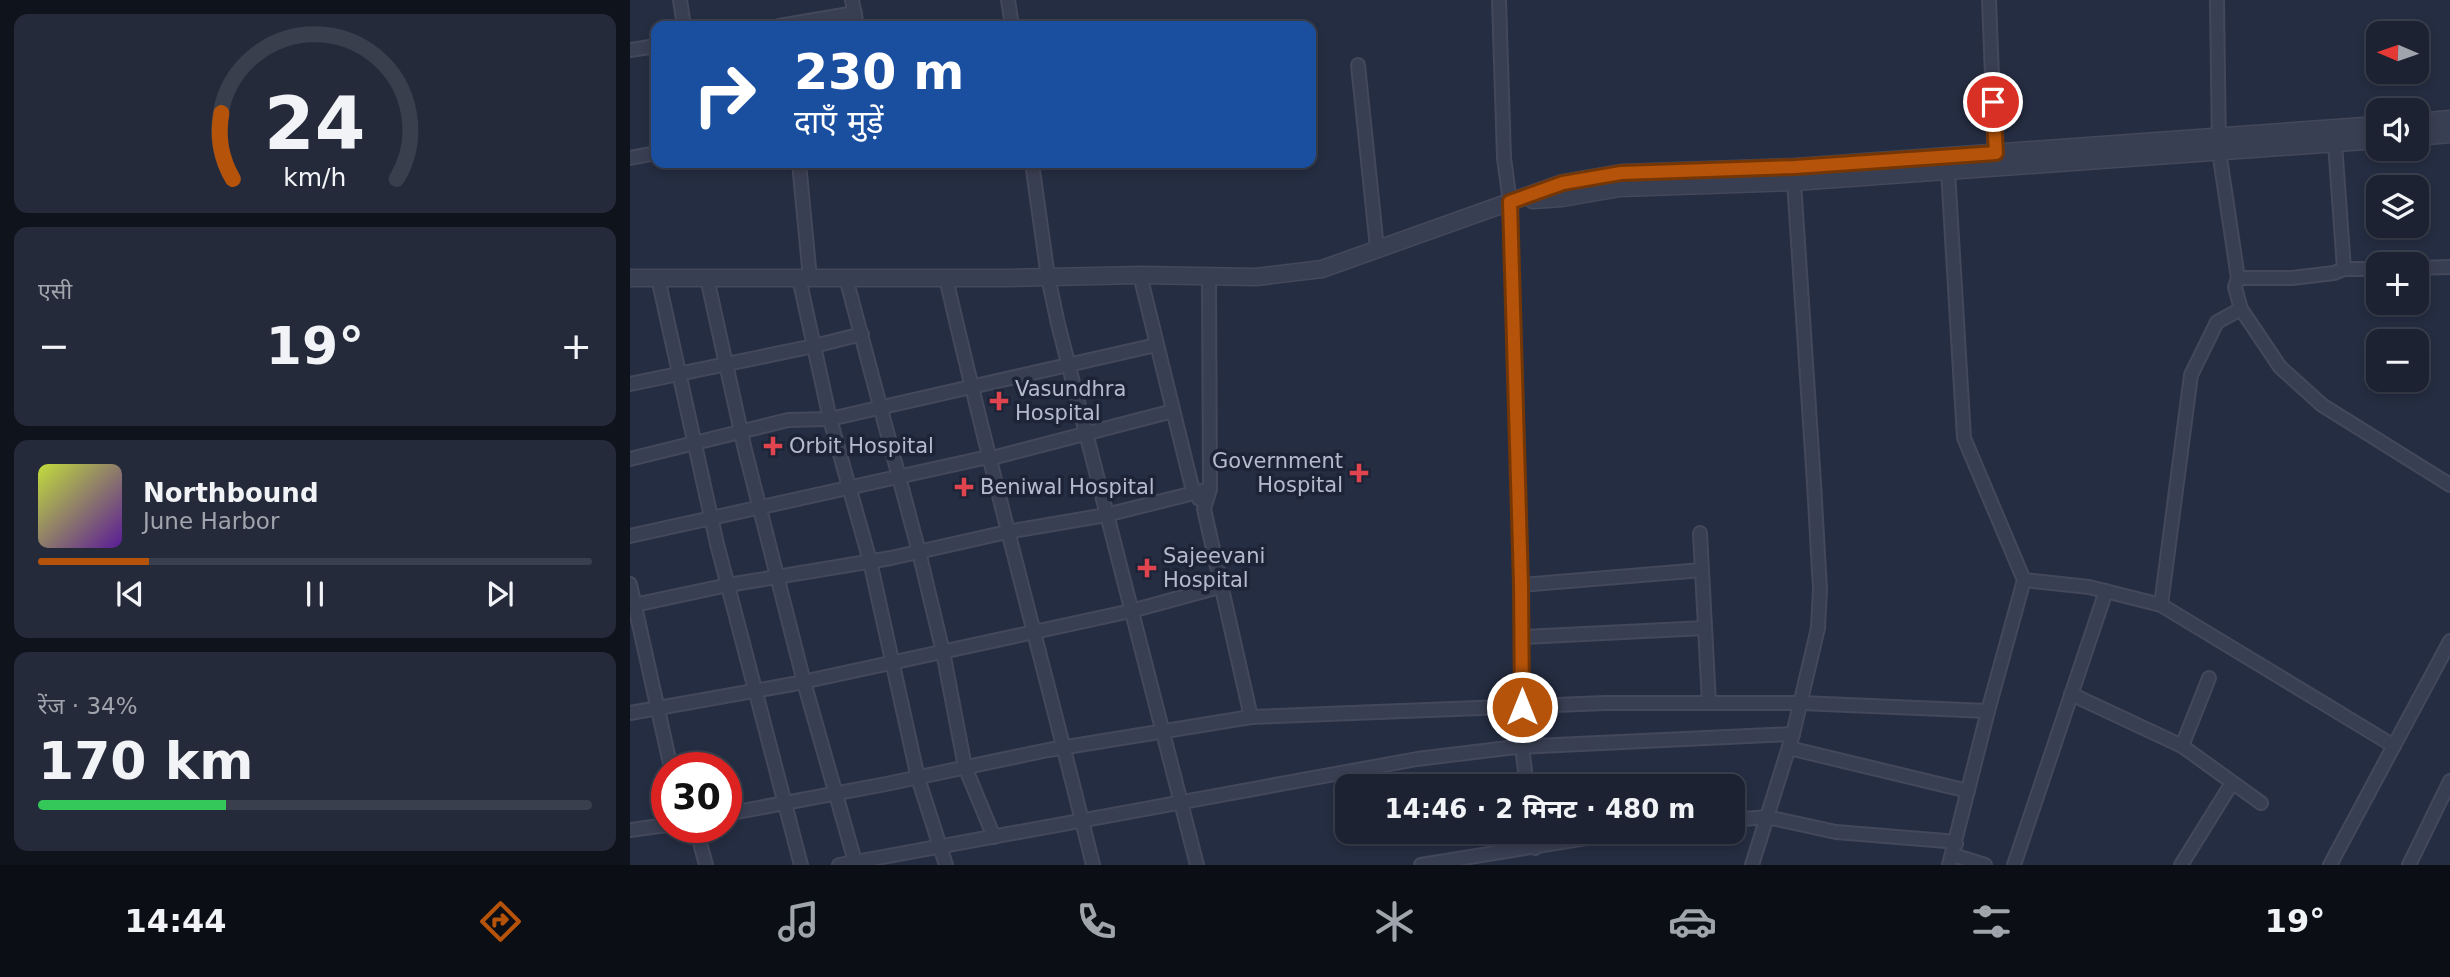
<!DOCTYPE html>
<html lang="hi">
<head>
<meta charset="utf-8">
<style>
  body { margin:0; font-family:"DejaVu Sans","Noto Sans Devanagari",sans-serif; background:#252a3a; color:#f1f3f6; height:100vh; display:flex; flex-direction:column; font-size:26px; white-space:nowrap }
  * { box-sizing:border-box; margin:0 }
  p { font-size:23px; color:#a0a4ac }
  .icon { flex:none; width:38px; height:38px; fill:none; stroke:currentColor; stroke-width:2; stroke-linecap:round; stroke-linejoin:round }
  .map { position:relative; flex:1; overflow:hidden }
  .sheet { display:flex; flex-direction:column; gap:14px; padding:14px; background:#0f131c; width:630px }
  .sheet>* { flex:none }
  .hud { position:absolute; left:21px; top:21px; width:665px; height:147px; border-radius:14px; box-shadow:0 4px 10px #0003,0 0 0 2px #3a3f4d; background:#1a4fa0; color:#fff; overflow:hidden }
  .needle { width:46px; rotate:272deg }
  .controls { position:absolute; left:1736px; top:21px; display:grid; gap:14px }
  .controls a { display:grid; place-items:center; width:63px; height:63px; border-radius:14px; background:#1c2232; box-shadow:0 4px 10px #0003,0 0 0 2px #3a3f4d; font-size:35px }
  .speed { position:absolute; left:21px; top:752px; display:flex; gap:14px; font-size:35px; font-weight:700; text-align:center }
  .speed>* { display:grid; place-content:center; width:91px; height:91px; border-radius:50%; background:#1c2232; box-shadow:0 4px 10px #0003,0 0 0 2px #3a3f4d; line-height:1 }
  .speed .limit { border:10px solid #d22; background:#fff; color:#111 }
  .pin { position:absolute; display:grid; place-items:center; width:60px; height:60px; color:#fff; margin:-30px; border:4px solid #fff; border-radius:50%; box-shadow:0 2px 7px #0007 }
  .me { position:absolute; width:77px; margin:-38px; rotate:0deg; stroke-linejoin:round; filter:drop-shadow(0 0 5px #0008) }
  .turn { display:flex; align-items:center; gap:24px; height:147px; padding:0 28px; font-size:32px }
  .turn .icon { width:91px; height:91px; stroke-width:2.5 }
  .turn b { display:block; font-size:49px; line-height:60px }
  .big { font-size:52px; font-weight:700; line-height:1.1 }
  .sheet .card { flex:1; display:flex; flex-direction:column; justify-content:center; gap:10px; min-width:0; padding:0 24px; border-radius:14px; background:#252a3a }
  .sheet .dial { align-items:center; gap:0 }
  .dial svg { height:182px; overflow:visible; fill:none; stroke:#3a3f4d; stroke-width:7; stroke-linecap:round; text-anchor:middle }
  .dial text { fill:#f1f3f6; stroke:none }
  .song { display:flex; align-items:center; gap:21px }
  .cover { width:84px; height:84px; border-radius:10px; background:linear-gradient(135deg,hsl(70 70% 55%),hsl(270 70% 35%)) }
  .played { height:7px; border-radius:4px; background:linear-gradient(90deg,#b45309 20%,#3a3f4d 20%) }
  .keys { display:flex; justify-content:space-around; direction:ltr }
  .heat { display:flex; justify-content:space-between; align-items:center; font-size:38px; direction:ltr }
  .charge { height:10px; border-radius:5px; background:linear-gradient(90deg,#34c759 34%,#3a3f4d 0) }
  .trip { position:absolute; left:705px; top:774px; width:410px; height:70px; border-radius:14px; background:#1c2232; box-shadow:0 4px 10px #0003,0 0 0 2px #3a3f4d; font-weight:700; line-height:70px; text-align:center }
  .tabs { display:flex; height:112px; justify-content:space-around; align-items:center; background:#0b0e14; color:#a0a4ac }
  .tabs .icon { width:49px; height:49px }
  .tabs .active { color:#b45309 }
  .tabs b { font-size:32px; color:#f1f3f6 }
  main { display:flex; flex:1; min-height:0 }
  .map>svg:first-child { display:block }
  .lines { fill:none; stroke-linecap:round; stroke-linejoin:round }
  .minor-casing { stroke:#43485b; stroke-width:16 }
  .tertiary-casing { stroke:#43485b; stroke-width:19 }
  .minor { stroke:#393f52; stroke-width:12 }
  .tertiary { stroke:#393f52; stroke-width:16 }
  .route-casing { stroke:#753606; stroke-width:18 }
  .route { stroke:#b45309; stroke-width:12 }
  .health-dot { fill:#e0444e; stroke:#1e2437; stroke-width:2.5 }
  .labels { text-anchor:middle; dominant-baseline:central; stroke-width:7; stroke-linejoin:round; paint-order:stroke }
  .poi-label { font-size:21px; fill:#b6bbcc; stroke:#1e2437; text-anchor:start }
</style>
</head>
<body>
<main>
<section class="sheet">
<div class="card dial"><svg viewBox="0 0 100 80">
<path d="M14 69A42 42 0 1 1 86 69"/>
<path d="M14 69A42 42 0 0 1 9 40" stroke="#b45309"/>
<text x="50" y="56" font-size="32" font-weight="700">24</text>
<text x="50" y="72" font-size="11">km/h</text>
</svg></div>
<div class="card"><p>एसी</p>
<div class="heat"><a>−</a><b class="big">19°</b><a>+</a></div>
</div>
<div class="card">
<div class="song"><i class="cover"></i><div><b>Northbound</b><p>June Harbor</p></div></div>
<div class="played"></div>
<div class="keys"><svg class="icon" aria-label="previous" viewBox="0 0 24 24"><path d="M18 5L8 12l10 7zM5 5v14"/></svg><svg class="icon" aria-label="pause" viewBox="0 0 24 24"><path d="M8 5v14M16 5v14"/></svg><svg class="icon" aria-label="next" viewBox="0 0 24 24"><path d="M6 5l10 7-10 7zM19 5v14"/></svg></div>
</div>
<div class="card"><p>रेंज · 34%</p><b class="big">170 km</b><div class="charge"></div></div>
</section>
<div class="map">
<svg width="1820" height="865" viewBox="0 0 1820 865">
  <rect width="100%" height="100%" fill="#252d42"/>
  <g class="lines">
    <g class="minor-casing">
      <g id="minor">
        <polyline points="50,0 54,26"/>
        <polyline points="222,0 227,26"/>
        <polyline points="378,0 382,26"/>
        <polyline points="869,0 874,158 880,202 891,585 892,707"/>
        <polyline points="1359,0 1365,153"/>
        <polyline points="1587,0 1589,151 1608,278 1605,287 1611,309 1650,367 1692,405 1820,485"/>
        <polyline points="149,26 225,13"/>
        <polyline points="0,50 26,46"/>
        <polyline points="728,65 747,248"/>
        <polyline points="1705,143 1714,269"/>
        <polyline points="0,158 26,153"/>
        <polyline points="169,163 180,278"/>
        <polyline points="402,163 418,277 428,324 567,865"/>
        <polyline points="1318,171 1334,438 1394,580 1358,711"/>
        <polyline points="1787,268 1820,267"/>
        <polyline points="510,275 562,487 569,499"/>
        <polyline points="579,276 580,489 574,509 621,717"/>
        <polyline points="28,278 87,544 171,865"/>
        <polyline points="77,278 115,450 174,682 226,865"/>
        <polyline points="169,278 200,419 240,561 288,778 316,865"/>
        <polyline points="216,278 289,552 313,652 335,767 364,837"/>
        <path d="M316,278C361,475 415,669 463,865"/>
        <polyline points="1608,278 1662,278 1704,273 1714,269 1748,269"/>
        <polyline points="1611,309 1587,322 1561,375 1531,605 1764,746"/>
        <polyline points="0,384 184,346 232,334"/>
        <polyline points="0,459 158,420 200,419 526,345"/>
        <polyline points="358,459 543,411"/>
        <polyline points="1070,533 1079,703"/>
        <polyline points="0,536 358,457"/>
        <polyline points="1394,580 1459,587 1531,605"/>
        <polyline points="0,584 41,768"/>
        <polyline points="891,585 1072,570"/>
        <polyline points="0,606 98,585 261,558 377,532 476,515 580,489"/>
        <polyline points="892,637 1075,628"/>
        <polyline points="1441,694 1552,746 1631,803"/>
        <polyline points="0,713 163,684 404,632 501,611 593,586"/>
        <polyline points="1552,746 1579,678"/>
        <polyline points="892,747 897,786"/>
        <polyline points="1159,748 1338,791"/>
        <polyline points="96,814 256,784 418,750 621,717 975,703 1171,703 1358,711 1319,865"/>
        <polyline points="1102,820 1137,817 1206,832 1316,841 1326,844"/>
        <polyline points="66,828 76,865"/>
        <polyline points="0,830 37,825"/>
        <polyline points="902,831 905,848"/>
        <polyline points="1323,855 1355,865"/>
        <polyline points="209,865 787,759 886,747 1163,734"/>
        <polyline points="791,865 1000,831"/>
        <polyline points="1122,865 1163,734 1188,628 1190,589 1184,483 1164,182"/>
        <polyline points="1384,865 1476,591"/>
        <polyline points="1551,865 1602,783"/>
        <polyline points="1700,865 1820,641"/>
        <polyline points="1779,865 1820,781"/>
      </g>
    </g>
    <g class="tertiary-casing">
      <g id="tertiary">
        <polyline points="1787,122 1820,119"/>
        <polyline points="1787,137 1820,134"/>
        <polyline points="903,200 932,198 990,188 1164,182 1748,140"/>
        <polyline points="0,278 379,278 510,275 626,277 692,269 933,183 991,173 1165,167 1748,125"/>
      </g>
    </g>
    <use href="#minor" class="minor"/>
    <use href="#tertiary" class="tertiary"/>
  </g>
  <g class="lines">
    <g class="route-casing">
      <polyline id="route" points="892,707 891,585 880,202 933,183 991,173 1165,167 1366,153 1363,102"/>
    </g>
    <use href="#route" class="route"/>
  </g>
  <g class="health-dot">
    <path d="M365.5 390.5h7v7h7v7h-7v7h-7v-7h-7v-7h7z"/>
    <path d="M139.5 435.5h7v7h7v7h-7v7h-7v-7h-7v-7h7z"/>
    <path d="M725.5 462.5h7v7h7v7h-7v7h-7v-7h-7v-7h7z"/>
    <path d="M330.5 476.5h7v7h7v7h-7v7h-7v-7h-7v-7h7z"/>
    <path d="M513.5 557.5h7v7h7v7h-7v7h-7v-7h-7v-7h7z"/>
  </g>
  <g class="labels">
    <g class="poi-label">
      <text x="385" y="389">Vasundhra<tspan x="385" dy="24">Hospital</tspan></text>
      <text x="159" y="446">Orbit Hospital</text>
      <text x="713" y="461" text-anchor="end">Government<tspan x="713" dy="24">Hospital</tspan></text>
      <text x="350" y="487">Beniwal Hospital</text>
      <text x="533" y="556">Sajeevani<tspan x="533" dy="24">Hospital</tspan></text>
    </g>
  </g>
</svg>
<div class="controls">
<a><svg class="needle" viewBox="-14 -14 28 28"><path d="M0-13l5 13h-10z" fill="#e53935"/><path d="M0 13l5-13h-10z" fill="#a0a4ac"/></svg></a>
<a><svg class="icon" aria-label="sound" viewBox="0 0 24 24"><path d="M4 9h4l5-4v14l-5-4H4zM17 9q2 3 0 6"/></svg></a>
<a><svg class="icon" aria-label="layers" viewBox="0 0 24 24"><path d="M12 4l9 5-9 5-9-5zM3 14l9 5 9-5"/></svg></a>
<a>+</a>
<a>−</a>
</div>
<div class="speed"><div class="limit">30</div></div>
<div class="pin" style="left:1363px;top:102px;background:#d93025"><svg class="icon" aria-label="arrive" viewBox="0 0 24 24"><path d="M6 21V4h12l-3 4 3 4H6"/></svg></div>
<svg class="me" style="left:892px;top:707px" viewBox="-20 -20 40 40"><circle r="17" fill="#b45309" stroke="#fff" stroke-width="3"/><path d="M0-11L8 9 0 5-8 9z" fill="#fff"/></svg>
<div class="trip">14:46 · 2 मिनट · 480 m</div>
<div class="hud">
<div class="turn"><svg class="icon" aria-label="right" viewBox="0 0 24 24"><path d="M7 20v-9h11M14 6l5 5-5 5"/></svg><div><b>230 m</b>दाएँ मुड़ें</div></div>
</div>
</div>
</main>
<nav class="tabs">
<b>14:44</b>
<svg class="icon active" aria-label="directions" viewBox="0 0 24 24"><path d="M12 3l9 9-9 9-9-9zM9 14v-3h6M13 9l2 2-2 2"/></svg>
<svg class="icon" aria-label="music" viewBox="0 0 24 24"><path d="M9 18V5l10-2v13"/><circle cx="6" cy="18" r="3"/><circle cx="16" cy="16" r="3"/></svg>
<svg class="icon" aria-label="phone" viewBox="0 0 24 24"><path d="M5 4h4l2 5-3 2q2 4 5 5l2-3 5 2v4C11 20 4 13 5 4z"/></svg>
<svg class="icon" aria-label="climate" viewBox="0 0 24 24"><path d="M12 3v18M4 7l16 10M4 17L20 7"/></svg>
<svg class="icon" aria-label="car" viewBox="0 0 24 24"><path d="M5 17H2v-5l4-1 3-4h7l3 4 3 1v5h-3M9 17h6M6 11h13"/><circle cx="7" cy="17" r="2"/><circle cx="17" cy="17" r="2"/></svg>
<svg class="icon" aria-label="filters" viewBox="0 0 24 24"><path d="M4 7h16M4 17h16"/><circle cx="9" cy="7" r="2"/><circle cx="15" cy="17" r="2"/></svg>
<b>19°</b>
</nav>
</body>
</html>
